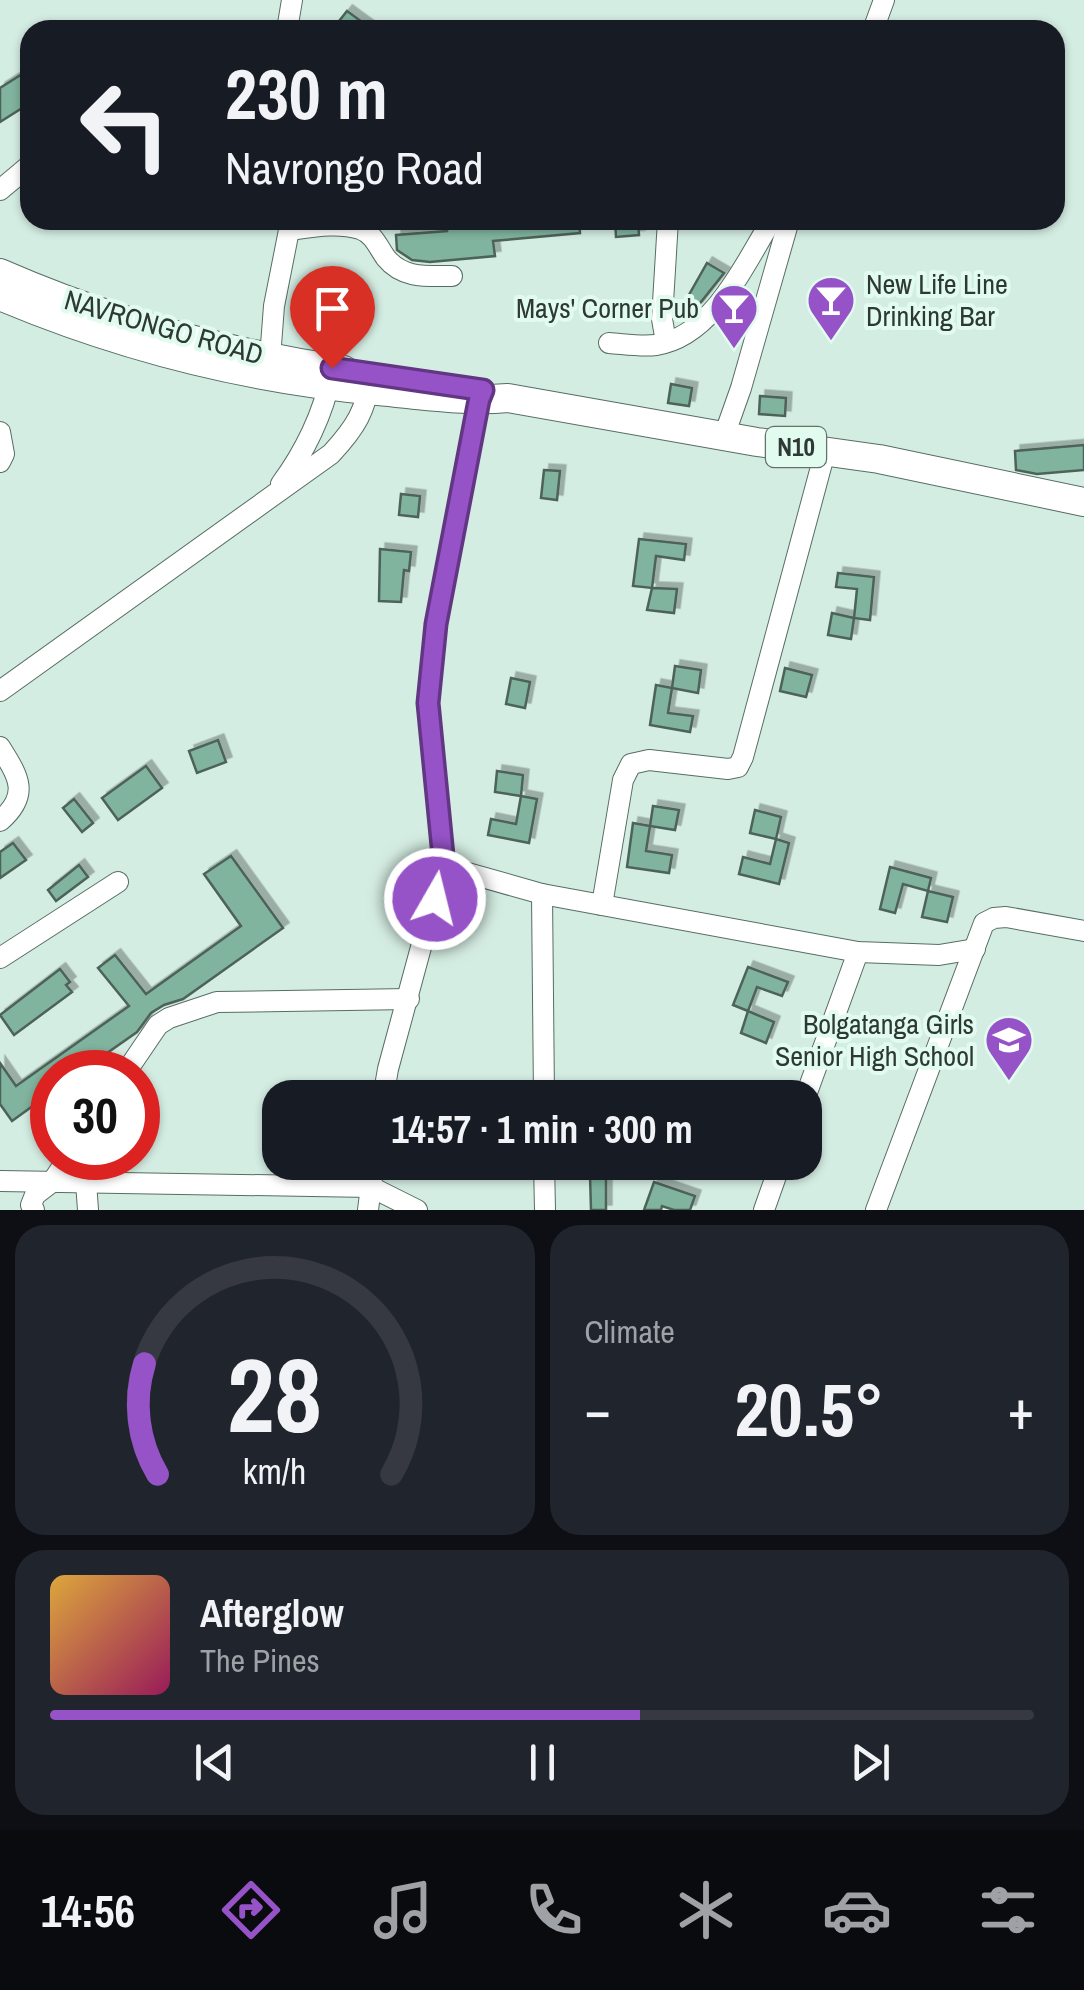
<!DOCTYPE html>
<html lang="en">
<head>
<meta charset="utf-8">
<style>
  body { margin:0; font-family:"Archivo Narrow",sans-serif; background:#20242c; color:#f1f3f6; height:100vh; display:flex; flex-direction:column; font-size:38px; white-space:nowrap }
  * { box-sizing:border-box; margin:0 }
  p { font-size:32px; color:#9ea1a6 }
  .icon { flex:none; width:55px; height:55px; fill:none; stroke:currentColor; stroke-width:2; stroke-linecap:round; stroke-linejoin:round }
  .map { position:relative; height:1210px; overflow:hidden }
  .panel { display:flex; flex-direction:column; gap:15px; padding:15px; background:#0d0f14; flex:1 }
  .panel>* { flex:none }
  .top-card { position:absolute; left:20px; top:20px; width:1045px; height:210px; border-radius:30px; box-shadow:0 2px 8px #0004; background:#171b24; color:#f1f3f6; overflow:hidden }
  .speed { position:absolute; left:30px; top:1050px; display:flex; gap:20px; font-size:50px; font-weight:700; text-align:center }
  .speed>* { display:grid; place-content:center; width:130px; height:130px; border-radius:50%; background:#171b24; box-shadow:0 2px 8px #0004; line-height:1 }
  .speed .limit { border:15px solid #d22; background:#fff; color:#111 }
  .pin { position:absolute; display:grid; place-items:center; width:85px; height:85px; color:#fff; margin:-102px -42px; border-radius:50% 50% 50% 0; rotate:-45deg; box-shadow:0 0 10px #0007 }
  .pin .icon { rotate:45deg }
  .me { position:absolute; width:110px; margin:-55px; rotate:8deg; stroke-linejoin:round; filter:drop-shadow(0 0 8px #0008) }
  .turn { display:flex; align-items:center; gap:35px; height:210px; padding:0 40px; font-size:45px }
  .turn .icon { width:130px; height:130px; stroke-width:2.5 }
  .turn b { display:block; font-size:70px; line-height:85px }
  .big { font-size:75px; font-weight:700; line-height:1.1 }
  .panel .tile { flex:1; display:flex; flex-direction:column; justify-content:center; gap:15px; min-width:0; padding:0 35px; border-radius:30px; background:#20242c }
  .panel .dial { align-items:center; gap:0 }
  .dial svg { height:260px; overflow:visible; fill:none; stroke:#363941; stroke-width:7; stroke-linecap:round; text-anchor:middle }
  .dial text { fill:#f1f3f6; stroke:none }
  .song { display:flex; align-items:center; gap:30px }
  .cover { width:120px; height:120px; border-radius:15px; background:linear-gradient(135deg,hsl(40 70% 55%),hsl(330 70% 35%)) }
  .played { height:10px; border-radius:5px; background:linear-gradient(90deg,#9653c8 60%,#363941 60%) }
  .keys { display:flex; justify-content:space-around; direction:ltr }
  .heat { display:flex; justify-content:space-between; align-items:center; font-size:55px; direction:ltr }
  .panel .tiles { flex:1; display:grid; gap:15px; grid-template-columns:1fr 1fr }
  .tile:last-child { grid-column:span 2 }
  .trip { position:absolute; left:262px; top:1080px; width:560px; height:100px; border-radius:30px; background:#171b24; box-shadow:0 2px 8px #0004; font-weight:700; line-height:100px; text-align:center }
  .dock { display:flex; height:160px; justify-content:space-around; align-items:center; background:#090b0e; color:#9ea1a6 }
  .dock .icon { width:70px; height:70px }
  .dock .current { color:#9653c8 }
  .dock b { font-size:45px; color:#f1f3f6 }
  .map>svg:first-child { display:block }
  .building { fill:#81b49f; stroke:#4d635a; stroke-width:2.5; filter:url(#shadow) }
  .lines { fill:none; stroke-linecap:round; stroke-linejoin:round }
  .minor-casing { stroke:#576d64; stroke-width:22 }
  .highway-casing { stroke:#576d64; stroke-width:30 }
  .minor { stroke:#fff; stroke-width:20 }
  .highway { stroke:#fff; stroke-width:28 }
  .route-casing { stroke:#623682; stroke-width:25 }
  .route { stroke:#9653c8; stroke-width:18 }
  .labels { text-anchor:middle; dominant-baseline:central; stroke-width:8; stroke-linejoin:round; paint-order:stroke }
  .shield { fill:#e1fbef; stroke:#64726c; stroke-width:2.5 }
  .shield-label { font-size:25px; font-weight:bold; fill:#2e3834 }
  .poi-label { font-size:28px; fill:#2e3834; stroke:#e1fbef; text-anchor:end }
  .street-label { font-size:28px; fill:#2e3834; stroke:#e1fbef }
</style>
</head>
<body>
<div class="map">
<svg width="1084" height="1210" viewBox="0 0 1084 1210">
  <defs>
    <filter id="shadow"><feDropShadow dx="5.5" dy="-5.5" stdDeviation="0" flood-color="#0004"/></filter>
  </defs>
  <rect width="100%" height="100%" fill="#d4ede2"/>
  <g class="building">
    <polygon points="347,11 373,30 332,30"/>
    <polygon points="30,69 30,103 0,122 0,88"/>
    <polygon points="446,220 579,220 580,233 493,241 495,256 430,262 412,260 397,250 396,235 447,231"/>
    <polygon points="615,220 638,220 639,235 616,237"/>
    <polygon points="707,263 724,273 697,307 686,300"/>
    <polygon points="671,384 692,388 689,406 668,403"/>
    <polygon points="760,396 786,398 785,416 759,414"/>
    <polygon points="1084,445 1084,470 1037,474 1016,470 1015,451"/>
    <polygon points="544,470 560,471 557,500 541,498"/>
    <polygon points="401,494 420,496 418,517 399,515"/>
    <polygon points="639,539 686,544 684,560 656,556 652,588 633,586"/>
    <polygon points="380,549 411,552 409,571 404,570 401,602 379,601"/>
    <polygon points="838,573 874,577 870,620 854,618 857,589 836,587"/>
    <polygon points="652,588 677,589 674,613 647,610"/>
    <polygon points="832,613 854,618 851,639 828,635"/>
    <polygon points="675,666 701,670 698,693 672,688"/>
    <polygon points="785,668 812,675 806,697 780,691"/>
    <polygon points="511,678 530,682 525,708 506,704"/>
    <polygon points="656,685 672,688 668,713 693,716 690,732 650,725"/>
    <polygon points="218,740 226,762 197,773 189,751"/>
    <polygon points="146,766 162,788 118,820 102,798"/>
    <polygon points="497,771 523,775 521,796 495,792"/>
    <polygon points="521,796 537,799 529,843 488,835 491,819 516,824"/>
    <polygon points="74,799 93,823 82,832 63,808"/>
    <polygon points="653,806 679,810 675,830 650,826"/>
    <polygon points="755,810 781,817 776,839 750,833"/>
    <polygon points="633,823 650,826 646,851 672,855 669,873 627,867"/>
    <polygon points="776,839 789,843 779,884 739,874 743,857 770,864"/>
    <polygon points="13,843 26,860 0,878 0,852"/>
    <polygon points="231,856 283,928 183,999 164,1005 151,1013 137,1032 80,1072 52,1072 52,1092 12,1121 0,1104 0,1063 16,1086 129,1006 98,968 115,955 146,994 241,926 204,874"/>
    <polygon points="79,865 88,877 56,901 48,890"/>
    <polygon points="890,867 931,878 928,891 903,884 895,913 880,909"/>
    <polygon points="928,891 953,897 947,922 922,917"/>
    <polygon points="748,967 788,982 782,996 757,987 748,1011 733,1005"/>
    <polygon points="60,969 70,982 66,985 72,992 14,1035 0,1015"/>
    <polygon points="748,1011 774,1022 766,1043 741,1033"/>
    <polygon points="606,1174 606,1210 591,1210 590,1175"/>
    <polygon points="654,1182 695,1196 690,1210 674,1210 662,1206 661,1210 644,1210"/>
  </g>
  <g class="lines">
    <g class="minor-casing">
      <g id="minor">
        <polyline points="287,30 292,0"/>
        <polyline points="873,30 884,0"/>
        <polyline points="0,190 30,165"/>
        <path d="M289,230C312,227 337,222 360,229C374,234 378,247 386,258C403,279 428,276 452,276"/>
        <polyline points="666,342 662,319 668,220"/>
        <path d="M609,343C624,344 641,347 656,345C710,337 742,270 767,228L775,220"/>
        <polyline points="270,358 274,306 291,220"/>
        <polyline points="0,432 4,454 0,462"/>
        <polyline points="724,436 741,388 789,220"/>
        <path d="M281,484C304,453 324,413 331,374"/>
        <path d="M0,691L331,454C357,426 365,411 372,374"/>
        <path d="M0,747C18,776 31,794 0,821"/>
        <polyline points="443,866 542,894 858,952 939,955 975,949"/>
        <polyline points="542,894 544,1098"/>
        <polyline points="602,905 623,780 631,764 649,760 728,769 738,767 743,757 825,452"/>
        <polyline points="0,958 118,882"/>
        <polyline points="126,1072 158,1025 169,1018 217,1002 409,999"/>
        <polyline points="383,1098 388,1069 443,866 428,703 436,624 479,401 483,390"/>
        <polyline points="805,1098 858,952"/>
        <polyline points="544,1162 545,1210"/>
        <polyline points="0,1181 371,1187 417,1210"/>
        <polyline points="86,1182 88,1210"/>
        <polyline points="34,1210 31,1205 35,1195 52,1182 68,1158"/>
        <polyline points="368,1210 374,1162"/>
        <polyline points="764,1210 781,1162"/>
        <polyline points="876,1210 984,923 994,918 1006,917 1084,931"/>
      </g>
    </g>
    <g class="highway-casing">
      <g id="highway">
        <path d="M0,273C110,321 225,353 344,370"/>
        <path d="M0,296C121,347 247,379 378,391C421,395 464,402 508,398L757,442L879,459L1084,502"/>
      </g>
    </g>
    <use href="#minor" class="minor"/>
    <use href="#highway" class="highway"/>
  </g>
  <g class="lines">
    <g class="route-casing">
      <polyline id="route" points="332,368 483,390 479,400 436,624 428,703 444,866 435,899"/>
    </g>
    <use href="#route" class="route"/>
  </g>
  <defs>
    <g id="bar-pin" transform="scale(2.5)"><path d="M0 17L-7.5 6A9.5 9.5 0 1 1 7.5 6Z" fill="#9653c8" stroke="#e1fbef"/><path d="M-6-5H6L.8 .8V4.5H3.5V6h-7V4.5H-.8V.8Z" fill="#fff"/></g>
    <g id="school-pin" transform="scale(2.5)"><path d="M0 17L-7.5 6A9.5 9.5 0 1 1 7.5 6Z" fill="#9653c8" stroke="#e1fbef"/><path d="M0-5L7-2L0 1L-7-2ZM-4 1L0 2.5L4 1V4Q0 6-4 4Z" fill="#fff"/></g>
  </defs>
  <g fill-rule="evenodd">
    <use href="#bar-pin" x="831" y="300"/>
    <use href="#bar-pin" x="734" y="308"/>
    <use href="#school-pin" x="1009" y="1040"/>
  </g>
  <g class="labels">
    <rect class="shield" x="766" y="427" width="60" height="40" rx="8"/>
    <g class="shield-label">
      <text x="796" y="447">N10</text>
    </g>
    <g class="poi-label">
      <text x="866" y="284" text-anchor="start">New Life Line<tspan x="866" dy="32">Drinking Bar</tspan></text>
      <text x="699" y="308">Mays' Corner Pub</text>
      <text x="974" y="1024">Bolgatanga Girls<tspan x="974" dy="32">Senior High School</tspan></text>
    </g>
    <g class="street-label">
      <text transform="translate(164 327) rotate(16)">NAVRONGO ROAD</text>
    </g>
  </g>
</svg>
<div class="speed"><div class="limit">30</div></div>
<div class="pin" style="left:332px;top:368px;background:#d93025"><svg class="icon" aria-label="arrive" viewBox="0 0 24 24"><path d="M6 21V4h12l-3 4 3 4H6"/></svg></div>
<svg class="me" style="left:435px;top:899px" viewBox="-20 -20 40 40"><circle r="17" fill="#9653c8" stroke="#fff" stroke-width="3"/><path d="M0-11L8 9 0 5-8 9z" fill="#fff"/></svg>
<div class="trip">14:57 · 1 min · 300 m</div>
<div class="top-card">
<div class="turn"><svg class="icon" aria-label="left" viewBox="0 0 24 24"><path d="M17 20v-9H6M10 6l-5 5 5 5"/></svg><div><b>230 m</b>Navrongo Road</div></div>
</div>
</div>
<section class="panel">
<div class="tiles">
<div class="tile dial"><svg viewBox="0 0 100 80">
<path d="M14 69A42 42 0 1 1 86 69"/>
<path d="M14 69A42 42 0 0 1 10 35" stroke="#9653c8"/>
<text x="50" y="56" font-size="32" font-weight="700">28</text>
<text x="50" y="72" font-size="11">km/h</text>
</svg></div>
<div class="tile"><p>Climate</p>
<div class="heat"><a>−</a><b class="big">20.5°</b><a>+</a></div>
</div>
<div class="tile">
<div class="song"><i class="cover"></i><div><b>Afterglow</b><p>The Pines</p></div></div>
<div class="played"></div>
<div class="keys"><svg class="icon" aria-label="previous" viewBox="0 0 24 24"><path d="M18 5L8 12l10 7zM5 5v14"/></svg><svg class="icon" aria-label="pause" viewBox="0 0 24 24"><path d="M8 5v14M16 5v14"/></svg><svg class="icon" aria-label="next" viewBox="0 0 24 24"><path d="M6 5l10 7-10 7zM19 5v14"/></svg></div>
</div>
</div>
</section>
<nav class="dock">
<b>14:56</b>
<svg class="icon current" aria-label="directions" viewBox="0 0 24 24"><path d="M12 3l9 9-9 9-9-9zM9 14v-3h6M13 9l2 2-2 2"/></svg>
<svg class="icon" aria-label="music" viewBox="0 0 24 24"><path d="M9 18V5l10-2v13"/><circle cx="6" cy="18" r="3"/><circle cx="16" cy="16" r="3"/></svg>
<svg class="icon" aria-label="phone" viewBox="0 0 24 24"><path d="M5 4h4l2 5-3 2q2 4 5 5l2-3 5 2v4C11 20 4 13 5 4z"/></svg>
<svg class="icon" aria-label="climate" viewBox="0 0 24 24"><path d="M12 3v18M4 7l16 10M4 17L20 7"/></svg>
<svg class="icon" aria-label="car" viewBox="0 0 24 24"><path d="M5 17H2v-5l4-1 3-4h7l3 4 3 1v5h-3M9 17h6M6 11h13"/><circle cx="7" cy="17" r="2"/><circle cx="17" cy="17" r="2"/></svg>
<svg class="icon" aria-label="filters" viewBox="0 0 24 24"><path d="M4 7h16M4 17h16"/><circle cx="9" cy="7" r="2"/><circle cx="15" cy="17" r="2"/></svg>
</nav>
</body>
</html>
